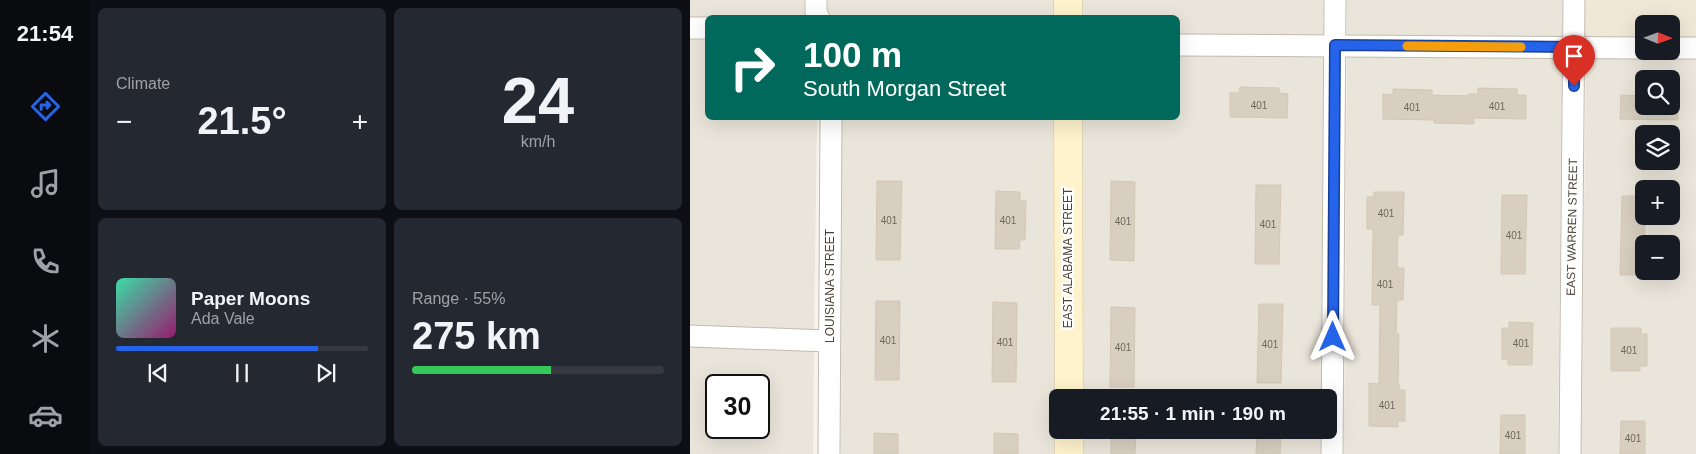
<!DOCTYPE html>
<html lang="en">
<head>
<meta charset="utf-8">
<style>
  body { margin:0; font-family:Helvetica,sans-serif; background:#242831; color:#f1f3f6; height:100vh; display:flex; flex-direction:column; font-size:19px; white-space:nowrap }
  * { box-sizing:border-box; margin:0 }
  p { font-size:16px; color:#9ea1a6 }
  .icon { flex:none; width:28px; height:28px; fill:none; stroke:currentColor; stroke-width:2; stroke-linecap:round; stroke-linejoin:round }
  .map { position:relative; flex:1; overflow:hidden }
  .drawer { display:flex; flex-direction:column; gap:8px; padding:8px; background:#0d0f14; width:600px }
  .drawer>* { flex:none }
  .top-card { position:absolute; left:15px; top:15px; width:475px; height:105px; border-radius:8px; box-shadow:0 5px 20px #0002; background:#00695c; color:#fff; overflow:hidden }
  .needle { width:32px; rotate:91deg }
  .controls { position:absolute; left:945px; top:15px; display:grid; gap:10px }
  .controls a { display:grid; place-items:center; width:45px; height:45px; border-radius:8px; background:#171b24; box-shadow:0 5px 20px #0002; font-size:25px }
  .speed { position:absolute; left:15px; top:374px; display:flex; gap:10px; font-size:25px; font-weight:700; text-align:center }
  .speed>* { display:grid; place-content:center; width:65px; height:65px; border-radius:50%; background:#171b24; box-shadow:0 5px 20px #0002; line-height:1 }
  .speed .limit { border:2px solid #111; border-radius:8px; background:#fff; color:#111 }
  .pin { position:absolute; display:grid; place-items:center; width:42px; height:42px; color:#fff; margin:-51px -21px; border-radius:50% 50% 50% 0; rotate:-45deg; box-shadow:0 0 5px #0007 }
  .pin .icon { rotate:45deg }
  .me { position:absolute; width:55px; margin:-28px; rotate:0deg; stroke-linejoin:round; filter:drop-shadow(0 0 4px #0008) }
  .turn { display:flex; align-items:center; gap:18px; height:105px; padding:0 15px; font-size:22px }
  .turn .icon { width:65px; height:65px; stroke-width:2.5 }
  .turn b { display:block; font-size:35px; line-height:42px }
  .big { font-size:38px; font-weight:600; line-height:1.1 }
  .drawer .widget { flex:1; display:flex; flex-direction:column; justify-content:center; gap:8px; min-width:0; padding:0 18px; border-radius:8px; background:#242831 }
  .drawer .dial { align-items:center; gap:0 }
  .dial b { font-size:65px; line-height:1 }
  .song { display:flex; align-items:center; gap:15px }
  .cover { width:60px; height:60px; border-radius:8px; background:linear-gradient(135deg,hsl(160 70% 55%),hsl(320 70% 35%)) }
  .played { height:5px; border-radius:2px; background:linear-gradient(90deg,#2563eb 80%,#363941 80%) }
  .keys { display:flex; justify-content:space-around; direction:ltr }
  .heat { display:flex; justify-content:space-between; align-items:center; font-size:28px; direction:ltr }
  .charge { height:8px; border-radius:4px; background:linear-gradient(90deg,#34c759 55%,#363941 0) }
  .drawer .tiles { flex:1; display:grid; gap:8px; grid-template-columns:repeat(2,1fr) }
  .trip { position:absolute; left:359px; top:389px; width:288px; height:50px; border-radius:8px; background:#171b24; box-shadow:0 5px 20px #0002; font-weight:600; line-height:50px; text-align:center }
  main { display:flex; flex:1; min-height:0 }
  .menu { display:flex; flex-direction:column; width:90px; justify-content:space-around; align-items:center; background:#090b0e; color:#9ea1a6 }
  .menu .icon { width:35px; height:35px }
  .menu .active { color:#2563eb }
  .menu b { font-size:22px; color:#f1f3f6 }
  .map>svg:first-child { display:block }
  .residential { fill:#eae5da; fill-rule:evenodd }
  .education { fill:#efe8d6 }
  .building { fill:#d8cfc1; stroke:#d3c7b4 }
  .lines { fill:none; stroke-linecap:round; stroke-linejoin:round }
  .street-casing { stroke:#c2bbae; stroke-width:23 }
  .secondary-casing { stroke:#d6c79b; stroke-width:29 }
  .street { stroke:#fff; stroke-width:21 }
  .secondary { stroke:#fff3cd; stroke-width:28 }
  .route-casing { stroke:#184099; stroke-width:12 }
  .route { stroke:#2563eb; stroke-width:9 }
  .slow { stroke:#f59e0b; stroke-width:9 }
  .labels { text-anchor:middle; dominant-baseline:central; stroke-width:4.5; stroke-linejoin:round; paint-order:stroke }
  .number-label { font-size:10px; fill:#6e675b }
  .street-label { font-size:12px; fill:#4b4439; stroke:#fff }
</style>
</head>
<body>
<main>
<nav class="menu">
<b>21:54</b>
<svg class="icon active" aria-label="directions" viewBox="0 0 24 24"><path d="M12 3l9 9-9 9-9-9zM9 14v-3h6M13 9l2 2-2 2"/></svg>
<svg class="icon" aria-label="music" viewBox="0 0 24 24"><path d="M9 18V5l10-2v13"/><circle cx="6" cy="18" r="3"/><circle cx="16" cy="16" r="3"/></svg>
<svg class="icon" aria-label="phone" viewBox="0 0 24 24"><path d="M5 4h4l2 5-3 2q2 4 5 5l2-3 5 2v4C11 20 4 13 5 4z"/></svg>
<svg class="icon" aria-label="climate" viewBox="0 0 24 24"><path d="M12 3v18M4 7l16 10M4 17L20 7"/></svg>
<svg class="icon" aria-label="car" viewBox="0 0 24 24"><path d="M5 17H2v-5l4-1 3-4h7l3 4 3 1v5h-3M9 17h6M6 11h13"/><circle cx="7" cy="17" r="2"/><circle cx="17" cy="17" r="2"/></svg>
</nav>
<section class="drawer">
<div class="tiles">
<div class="widget"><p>Climate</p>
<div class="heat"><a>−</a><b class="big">21.5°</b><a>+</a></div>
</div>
<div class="widget dial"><b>24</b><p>km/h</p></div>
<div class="widget">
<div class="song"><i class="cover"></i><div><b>Paper Moons</b><p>Ada Vale</p></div></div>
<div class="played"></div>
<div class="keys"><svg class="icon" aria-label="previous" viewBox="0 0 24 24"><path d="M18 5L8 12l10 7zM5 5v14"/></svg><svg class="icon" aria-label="pause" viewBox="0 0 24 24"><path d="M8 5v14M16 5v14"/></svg><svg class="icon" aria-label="next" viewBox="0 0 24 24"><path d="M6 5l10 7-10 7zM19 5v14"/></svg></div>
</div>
<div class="widget"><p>Range · 55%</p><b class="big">275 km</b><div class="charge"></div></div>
</div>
</section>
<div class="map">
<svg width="1006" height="454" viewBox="0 0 1006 454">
  <rect width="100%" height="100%" fill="#f6f3ec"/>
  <g class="residential">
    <polygon points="0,0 114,0 114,12 117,17 0,17"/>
    <polygon points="138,0 366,0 366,17 142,17 138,10"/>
    <polygon points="390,0 633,0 633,35 488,35 488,18 390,18"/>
    <polygon points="657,0 872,0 872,37 657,35"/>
    <polygon points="0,38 17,39 18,118 127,118 124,330 0,325"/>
    <polygon points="488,56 633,56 631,397 390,397 390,118 488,118"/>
    <polygon points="657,56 872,58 868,454 654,454"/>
    <path d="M896,58H1006V454H891ZM954,79H981V106H954ZM954,134H981V161H954ZM954,189H981V216H954ZM954,244H981V271H954Z"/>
    <polygon points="152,118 366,118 367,454 151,454"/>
    <path d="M0,346L124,351L123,454H0ZM26,385H69V428H26Z"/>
    <polygon points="390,430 631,430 630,454 390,454"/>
  </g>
  <polygon class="education" points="884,0 1006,0 1006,48 981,48 981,24 954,24 954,48 884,47"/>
  <g class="building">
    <polygon points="550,87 589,88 589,93 598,94 597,118 540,117 540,93 549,93"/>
    <polygon points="788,88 827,89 827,95 836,95 836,119 784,118 784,124 744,123 744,120 693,119 693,94 703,95 703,89 742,90 742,95 778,96 778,94 788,94"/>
    <polygon points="931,95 954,96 954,106 981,106 981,96 988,96 988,120 930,119"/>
    <polygon points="187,181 212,181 210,260 186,260"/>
    <polygon points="421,181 445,182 444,261 420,260"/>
    <polygon points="566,185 591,185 589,264 565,264"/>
    <polygon points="306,191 330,192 330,201 336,201 335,240 330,240 329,249 305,249"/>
    <polygon points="684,192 714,192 713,235 708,235 707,268 714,268 713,300 707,300 706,334 709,334 708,384 709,384 709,390 715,390 715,421 708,421 708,427 679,426 679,383 689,384 690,305 682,305 683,229 677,229 677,197 684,197"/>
    <polygon points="812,195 837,195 835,274 811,274"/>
    <polygon points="932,196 954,196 954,216 955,216 954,275 930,275"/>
    <polygon points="186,301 210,301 209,380 185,380"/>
    <polygon points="303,302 327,303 326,382 302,382"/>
    <polygon points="569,304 593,304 591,383 567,383"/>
    <polygon points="421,307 445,308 444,387 420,387"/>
    <polygon points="819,322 843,323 842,365 818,365 818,359 812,359 812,328 819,328"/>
    <polygon points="921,328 951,328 951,334 957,334 957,366 950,366 950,371 921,371"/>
    <polygon points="811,415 835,415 835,454 810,454"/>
    <polygon points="931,421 955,421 955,454 930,454"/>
    <polygon points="421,430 446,430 445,454 421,454"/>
    <polygon points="567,430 591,430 590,454 566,454"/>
    <polygon points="184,433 208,434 208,454 184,454"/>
    <polygon points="304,433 328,434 328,454 304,454"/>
  </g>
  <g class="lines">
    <g class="street-casing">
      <g id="street">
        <polyline points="126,0 126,12 129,18"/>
        <polyline points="0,28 18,28"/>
        <polyline points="488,45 954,48"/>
        <polyline points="981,48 1006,48"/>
        <polyline points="0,336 139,341"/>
        <polyline points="139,454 141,118"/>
        <polyline points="642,454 645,0"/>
        <polyline points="880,454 884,0"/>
      </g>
    </g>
    <g class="secondary-casing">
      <g id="secondary">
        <polyline points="378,18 378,0"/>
        <polyline points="378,118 379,398"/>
        <polyline points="379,430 379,454"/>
      </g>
    </g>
    <use href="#street" class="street"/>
    <use href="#secondary" class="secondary"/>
  </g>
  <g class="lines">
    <g class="route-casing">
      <polyline id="route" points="643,337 645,45 884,47 884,86"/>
    </g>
    <use href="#route" class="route"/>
    <polyline class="slow" points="717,46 831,47"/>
  </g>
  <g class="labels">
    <g class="number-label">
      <text x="569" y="105">401</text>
      <text x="807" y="106">401</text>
      <text x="722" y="107">401</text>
      <text x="696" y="213">401</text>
      <text x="199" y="220">401</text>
      <text x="318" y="220">401</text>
      <text x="433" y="221">401</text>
      <text x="578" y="224">401</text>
      <text x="824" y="235">401</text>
      <text x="695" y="284">401</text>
      <text x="198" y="340">401</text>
      <text x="315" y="342">401</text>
      <text x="831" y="343">401</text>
      <text x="580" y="344">401</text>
      <text x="433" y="347">401</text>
      <text x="939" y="350">401</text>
      <text x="697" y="405">401</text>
      <text x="823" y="435">401</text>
      <text x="943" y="438">401</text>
    </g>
    <g class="street-label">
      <text transform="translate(882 227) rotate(-89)">EAST WARREN STREET</text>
      <text transform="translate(378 258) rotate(-90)">EAST ALABAMA STREET</text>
      <text transform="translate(140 286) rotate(-90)">LOUISIANA STREET</text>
    </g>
  </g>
</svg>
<div class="controls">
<a><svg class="needle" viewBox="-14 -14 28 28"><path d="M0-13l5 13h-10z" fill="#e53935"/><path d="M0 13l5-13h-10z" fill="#9ea1a6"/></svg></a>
<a><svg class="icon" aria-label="search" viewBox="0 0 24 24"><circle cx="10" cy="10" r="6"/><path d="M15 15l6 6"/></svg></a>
<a><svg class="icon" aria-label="layers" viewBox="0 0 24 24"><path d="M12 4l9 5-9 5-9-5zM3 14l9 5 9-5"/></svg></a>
<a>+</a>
<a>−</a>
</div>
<div class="speed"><div class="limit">30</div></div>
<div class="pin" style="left:884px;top:86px;background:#d93025"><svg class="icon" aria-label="arrive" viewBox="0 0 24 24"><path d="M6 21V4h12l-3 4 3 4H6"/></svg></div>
<svg class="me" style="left:643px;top:337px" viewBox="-20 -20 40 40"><path d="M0-17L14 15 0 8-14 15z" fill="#2563eb" stroke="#fff" stroke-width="4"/></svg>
<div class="trip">21:55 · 1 min · 190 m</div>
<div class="top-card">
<div class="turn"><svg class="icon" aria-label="right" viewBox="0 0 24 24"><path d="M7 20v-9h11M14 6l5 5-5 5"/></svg><div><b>100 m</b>South Morgan Street</div></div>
</div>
</div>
</main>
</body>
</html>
